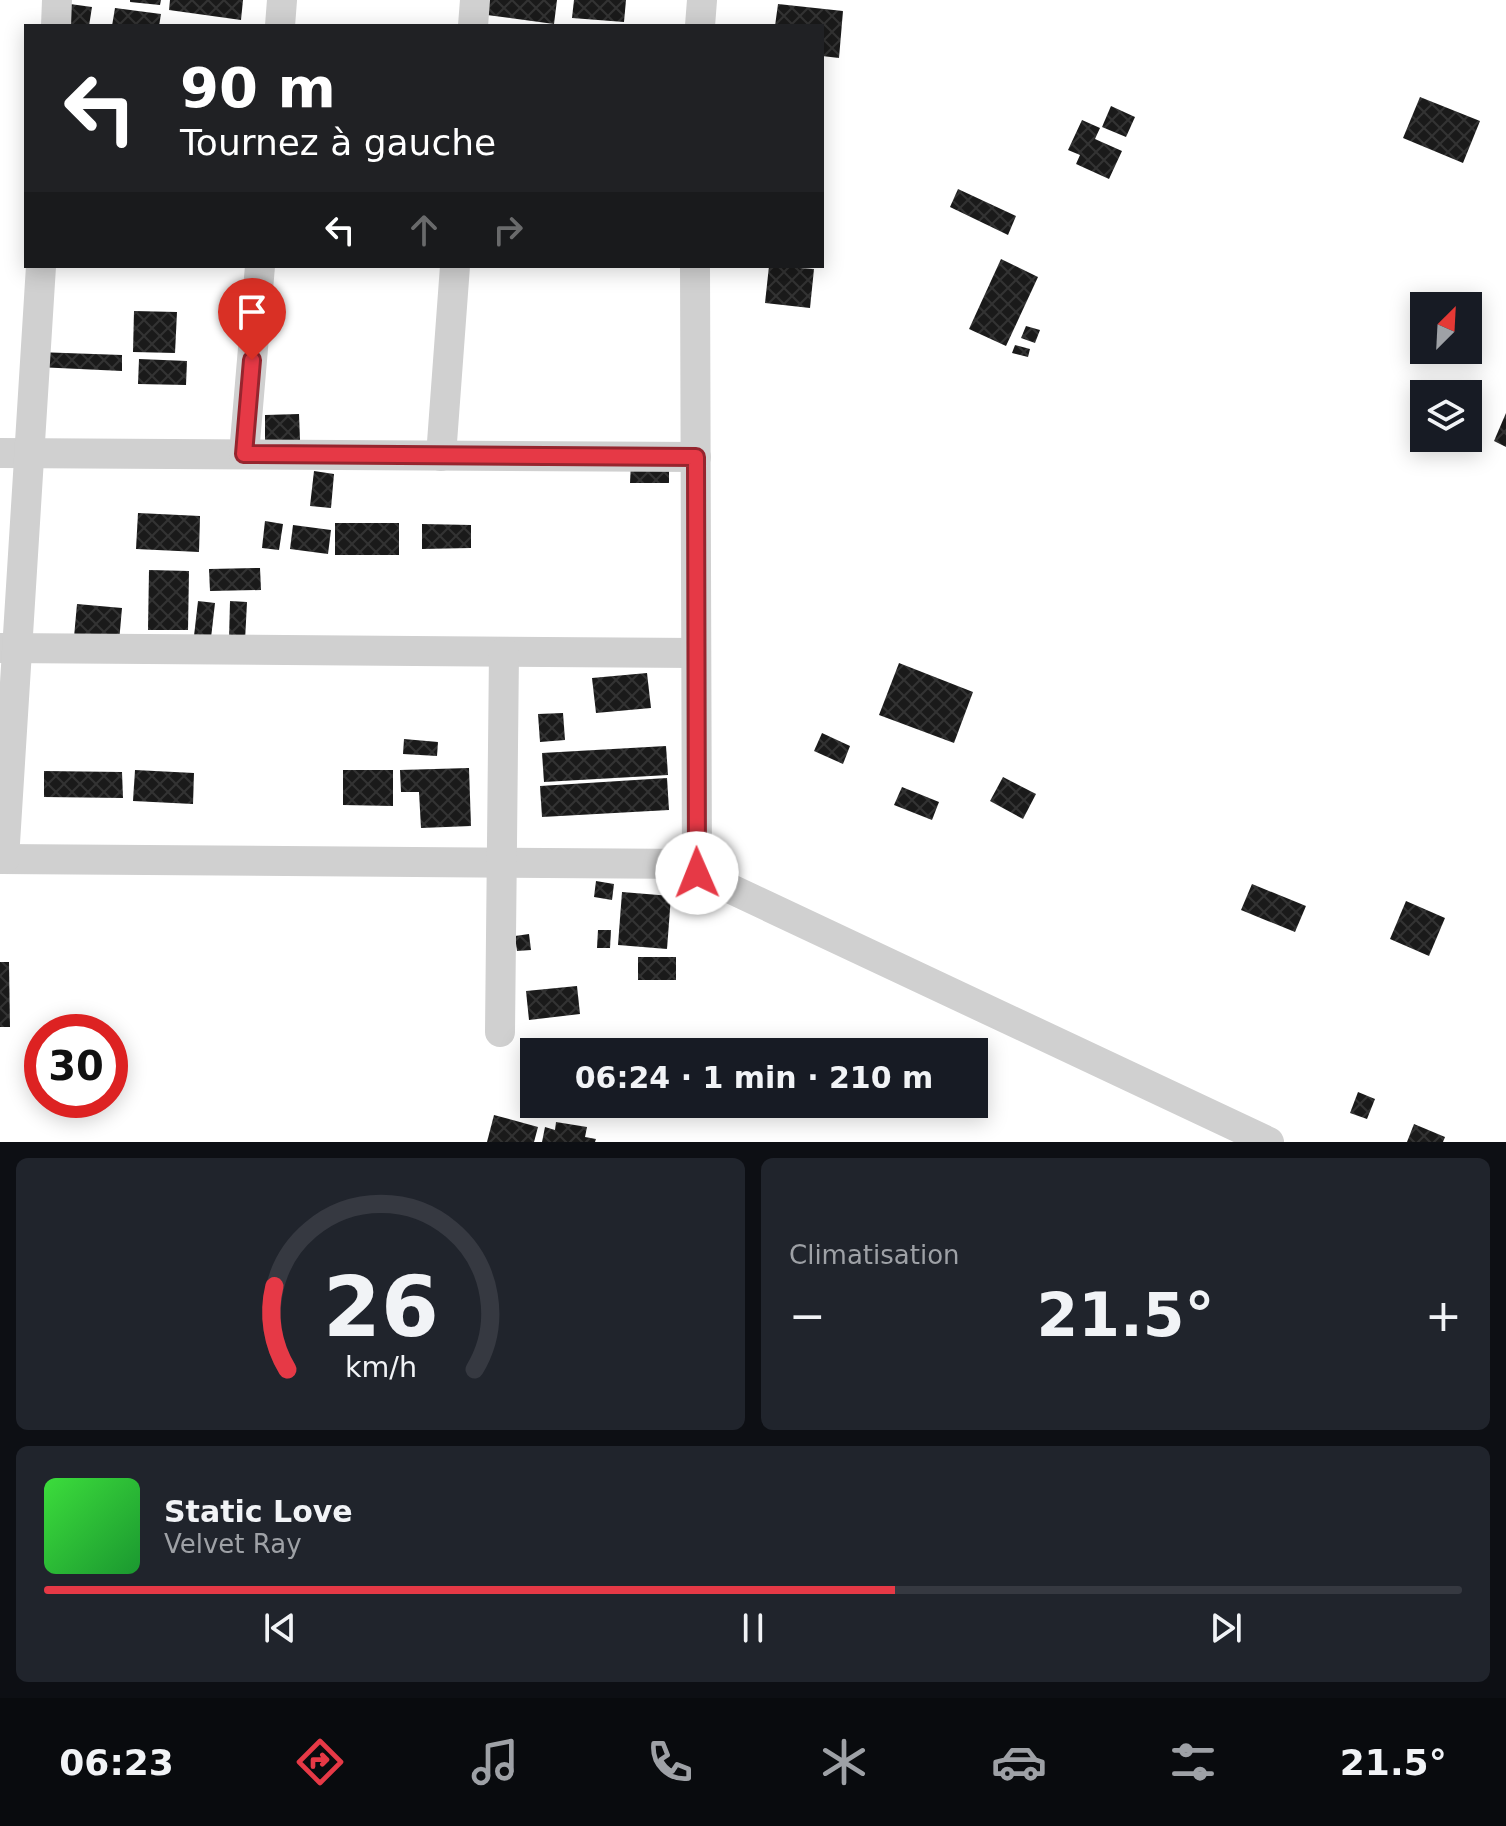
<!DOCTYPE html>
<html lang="fr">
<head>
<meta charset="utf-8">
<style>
  body { margin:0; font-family:"DejaVu Sans",sans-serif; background:#20242c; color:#f1f3f6; height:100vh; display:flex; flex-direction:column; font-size:30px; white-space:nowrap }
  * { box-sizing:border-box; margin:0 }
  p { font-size:26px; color:#9ea1a6 }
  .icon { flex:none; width:44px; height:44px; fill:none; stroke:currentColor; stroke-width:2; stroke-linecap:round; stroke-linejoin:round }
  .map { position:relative; height:1142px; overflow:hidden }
  .panel { display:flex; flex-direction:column; gap:16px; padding:16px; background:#0d0f14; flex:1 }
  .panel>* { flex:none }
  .hud { position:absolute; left:24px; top:24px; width:800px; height:244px; border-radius:0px; box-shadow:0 4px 20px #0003; background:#202124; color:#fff; overflow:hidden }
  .needle { width:52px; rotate:24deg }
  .fabs { position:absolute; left:1410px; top:292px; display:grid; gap:16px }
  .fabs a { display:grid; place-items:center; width:72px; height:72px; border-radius:0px; background:#171b24; box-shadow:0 4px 20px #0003; font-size:40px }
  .speed { position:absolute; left:24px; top:1014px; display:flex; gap:16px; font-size:40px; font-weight:700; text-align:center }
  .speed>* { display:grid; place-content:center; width:104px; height:104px; border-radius:50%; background:#171b24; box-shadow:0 4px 20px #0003; line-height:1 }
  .speed .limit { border:12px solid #d22; background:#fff; color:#111 }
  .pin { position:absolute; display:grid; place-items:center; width:68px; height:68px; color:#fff; margin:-82px -34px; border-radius:50% 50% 50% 0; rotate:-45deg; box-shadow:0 0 8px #0007 }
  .pin .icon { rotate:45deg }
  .me { position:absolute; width:88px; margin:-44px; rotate:359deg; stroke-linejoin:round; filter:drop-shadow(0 0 6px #0008) }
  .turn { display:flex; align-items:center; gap:28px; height:168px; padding:0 24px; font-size:36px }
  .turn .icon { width:104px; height:104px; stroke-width:2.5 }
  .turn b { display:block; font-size:56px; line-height:68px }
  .lanes { display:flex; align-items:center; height:76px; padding:0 24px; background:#0003; justify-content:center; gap:40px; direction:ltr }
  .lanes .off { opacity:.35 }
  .big { font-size:60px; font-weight:700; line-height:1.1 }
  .panel .widget { flex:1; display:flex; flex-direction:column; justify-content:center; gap:12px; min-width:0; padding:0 28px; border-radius:12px; background:#20242c }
  .panel .dial { align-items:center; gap:0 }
  .dial svg { height:208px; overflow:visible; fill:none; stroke:#363941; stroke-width:7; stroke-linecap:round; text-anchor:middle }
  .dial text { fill:#f1f3f6; stroke:none }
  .song { display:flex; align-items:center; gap:24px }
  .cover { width:96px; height:96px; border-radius:12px; background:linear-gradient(135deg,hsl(120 70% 55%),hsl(130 70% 35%)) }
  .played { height:8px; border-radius:4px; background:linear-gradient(90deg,#e63946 60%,#363941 60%) }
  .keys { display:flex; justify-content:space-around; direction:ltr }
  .heat { display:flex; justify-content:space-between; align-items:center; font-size:44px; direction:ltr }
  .panel .tiles { flex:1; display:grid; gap:16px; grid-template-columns:1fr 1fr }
  .widget:last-child { grid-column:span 2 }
  .trip { position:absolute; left:520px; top:1038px; width:468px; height:80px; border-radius:0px; background:#171b24; box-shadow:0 4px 20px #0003; font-weight:700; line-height:80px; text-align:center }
  .tab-bar { display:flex; height:128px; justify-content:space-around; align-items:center; background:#090b0e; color:#9ea1a6 }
  .tab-bar .icon { width:56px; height:56px }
  .tab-bar .current { color:#e63946 }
  .tab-bar b { font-size:36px; color:#f1f3f6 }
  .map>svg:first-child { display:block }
  .building { fill:url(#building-cross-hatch) }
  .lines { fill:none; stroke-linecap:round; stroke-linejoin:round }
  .street { stroke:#d0d0d0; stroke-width:30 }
  .route-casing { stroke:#96252e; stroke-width:20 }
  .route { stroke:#e63946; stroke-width:14 }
</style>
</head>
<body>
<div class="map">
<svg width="1506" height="1142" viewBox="0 0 1506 1142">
  <defs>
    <pattern id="building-cross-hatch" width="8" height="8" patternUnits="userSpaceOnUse" patternTransform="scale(2)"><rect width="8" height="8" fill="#1a1a1a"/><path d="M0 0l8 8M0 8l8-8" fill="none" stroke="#333"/></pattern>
  </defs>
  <rect width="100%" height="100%" fill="#fff"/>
  <g class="building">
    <polygon points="130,0 161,0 160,5 130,2"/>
    <polygon points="170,0 243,0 241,20 169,10"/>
    <polygon points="488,0 557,0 554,24 487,15"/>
    <polygon points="574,0 626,0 624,22 572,18"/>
    <polygon points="70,4 92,7 89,26 67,26"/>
    <polygon points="778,4 843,11 839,58 822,56 822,26 775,26"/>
    <polygon points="115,8 161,14 159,26 112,26"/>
    <polygon points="1420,97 1480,121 1463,163 1403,138"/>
    <polygon points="1111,106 1135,117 1126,137 1102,127"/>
    <polygon points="1082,120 1100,128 1095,139 1122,151 1109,179 1076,164 1080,155 1068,150"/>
    <polygon points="958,189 1016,216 1008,235 950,207"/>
    <polygon points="1001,259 1038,277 1006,346 969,329"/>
    <polygon points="769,266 814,269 810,308 765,303"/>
    <polygon points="134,311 177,312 175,353 133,352"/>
    <polygon points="1026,326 1040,330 1035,343 1021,338"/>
    <polygon points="1015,345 1030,349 1028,357 1012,353"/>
    <polygon points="37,352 122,355 122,371 37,367"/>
    <polygon points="139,359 187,361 186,385 138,384"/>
    <polygon points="1506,413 1506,447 1494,441"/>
    <polygon points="299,414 300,440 265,441 265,415"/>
    <polygon points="631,462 669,463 669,483 630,483"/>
    <polygon points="314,471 334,474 331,508 310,506"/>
    <polygon points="138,513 200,516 199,552 136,549"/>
    <polygon points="265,521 283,524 279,550 262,548"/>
    <rect x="335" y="523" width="64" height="32"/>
    <polygon points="422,524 471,525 471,548 422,549"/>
    <polygon points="293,525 331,530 328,554 290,549"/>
    <polygon points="260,568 261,590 210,591 209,569"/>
    <polygon points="149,570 189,571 188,630 148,630"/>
    <polygon points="198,601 215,603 211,638 194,636"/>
    <polygon points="230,601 247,602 245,641 229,640"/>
    <polygon points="77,604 122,608 119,642 74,637"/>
    <polygon points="899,663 973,692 954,743 879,715"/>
    <polygon points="647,673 651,708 596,713 592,678"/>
    <polygon points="563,713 565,740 540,742 538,714"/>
    <polygon points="822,733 850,746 843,764 814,751"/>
    <polygon points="404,739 438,742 437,756 403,754"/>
    <polygon points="666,746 668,775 544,782 542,753"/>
    <polygon points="469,768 471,826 421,828 419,792 401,792 400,770"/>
    <polygon points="135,770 194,773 193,804 133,801"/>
    <polygon points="343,770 393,770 393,806 343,805"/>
    <polygon points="44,771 122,772 123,798 44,797"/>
    <polygon points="1003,777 1036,794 1023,819 990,801"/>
    <polygon points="667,778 669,810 542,817 540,786"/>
    <polygon points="902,787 939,802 932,820 894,805"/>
    <polygon points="596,881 614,884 612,900 594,897"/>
    <polygon points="1252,884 1306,906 1295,932 1241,910"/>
    <polygon points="622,892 671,896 667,949 618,945"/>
    <polygon points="1406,901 1445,918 1429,956 1390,939"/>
    <polygon points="598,930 611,930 610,948 597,948"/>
    <polygon points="529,934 531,950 517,951 515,936"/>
    <rect x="638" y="957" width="38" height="23"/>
    <polygon points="0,962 9,962 10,1027 0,1027"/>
    <polygon points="577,986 580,1014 529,1020 526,991"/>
    <polygon points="1358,1092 1375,1099 1367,1119 1350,1113"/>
    <polygon points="494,1115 538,1127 534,1142 487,1142"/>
    <polygon points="556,1122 587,1127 585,1137 596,1139 595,1142 542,1142 545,1127 555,1130"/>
    <polygon points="1414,1124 1445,1137 1443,1142 1407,1142"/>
  </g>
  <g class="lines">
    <g class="street">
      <polyline points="56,26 57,0"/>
      <polyline points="280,26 282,0"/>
      <polyline points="473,26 475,0"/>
      <polyline points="700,26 702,0"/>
      <polyline points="695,266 697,873 1269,1142"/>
      <polyline points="0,453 696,457"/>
      <polyline points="244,454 260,266"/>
      <polyline points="441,456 455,266"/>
      <polyline points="0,648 696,653"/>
      <polyline points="0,859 697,864"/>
      <polyline points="4,859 41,266"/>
      <polyline points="500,1032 504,652"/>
    </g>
  </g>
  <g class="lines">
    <g class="route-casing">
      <polyline id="route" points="252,360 244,454 696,457 697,873"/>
    </g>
    <use href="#route" class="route"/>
  </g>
</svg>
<div class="fabs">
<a><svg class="needle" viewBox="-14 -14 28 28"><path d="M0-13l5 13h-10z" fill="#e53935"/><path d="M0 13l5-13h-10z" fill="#9ea1a6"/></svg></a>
<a><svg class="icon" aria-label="layers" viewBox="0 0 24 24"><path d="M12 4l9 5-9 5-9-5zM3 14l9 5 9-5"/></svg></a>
</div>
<div class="speed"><div class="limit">30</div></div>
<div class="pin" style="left:252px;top:360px;background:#d93025"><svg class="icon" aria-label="arrive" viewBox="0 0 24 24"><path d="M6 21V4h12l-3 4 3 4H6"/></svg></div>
<svg class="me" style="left:697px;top:873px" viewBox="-20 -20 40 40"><circle r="19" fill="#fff"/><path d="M0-13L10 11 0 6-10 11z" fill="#e63946"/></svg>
<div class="trip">06:24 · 1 min · 210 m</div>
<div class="hud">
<div class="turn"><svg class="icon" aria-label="left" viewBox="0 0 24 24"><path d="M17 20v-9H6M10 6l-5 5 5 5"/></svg><div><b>90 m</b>Tournez à gauche</div></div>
<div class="lanes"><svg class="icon" aria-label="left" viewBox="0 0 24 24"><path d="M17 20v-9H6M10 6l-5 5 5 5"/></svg><svg class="icon off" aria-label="ahead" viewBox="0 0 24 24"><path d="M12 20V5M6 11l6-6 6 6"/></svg><svg class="icon off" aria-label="right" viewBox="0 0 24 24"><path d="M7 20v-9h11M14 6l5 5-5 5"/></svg></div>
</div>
</div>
<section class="panel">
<div class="tiles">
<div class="widget dial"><svg viewBox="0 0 100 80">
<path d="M14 69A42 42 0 1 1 86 69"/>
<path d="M14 69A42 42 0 0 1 9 37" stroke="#e63946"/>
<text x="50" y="56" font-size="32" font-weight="700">26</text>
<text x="50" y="72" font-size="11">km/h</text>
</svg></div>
<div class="widget"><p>Climatisation</p>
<div class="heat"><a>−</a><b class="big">21.5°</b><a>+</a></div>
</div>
<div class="widget">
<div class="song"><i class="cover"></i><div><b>Static Love</b><p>Velvet Ray</p></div></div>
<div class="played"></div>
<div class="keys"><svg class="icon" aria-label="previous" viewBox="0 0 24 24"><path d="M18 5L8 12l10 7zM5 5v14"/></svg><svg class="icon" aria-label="pause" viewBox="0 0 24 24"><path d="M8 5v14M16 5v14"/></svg><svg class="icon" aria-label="next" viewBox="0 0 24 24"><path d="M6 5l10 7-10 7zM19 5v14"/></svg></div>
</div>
</div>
</section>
<nav class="tab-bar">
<b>06:23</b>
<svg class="icon current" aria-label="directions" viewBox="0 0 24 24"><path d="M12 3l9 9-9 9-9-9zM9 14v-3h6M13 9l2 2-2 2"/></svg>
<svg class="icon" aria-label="music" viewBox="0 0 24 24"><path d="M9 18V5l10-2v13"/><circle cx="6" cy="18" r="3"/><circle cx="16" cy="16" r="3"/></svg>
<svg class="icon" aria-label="phone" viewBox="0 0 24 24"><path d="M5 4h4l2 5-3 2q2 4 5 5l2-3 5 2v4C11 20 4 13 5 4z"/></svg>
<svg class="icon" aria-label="climate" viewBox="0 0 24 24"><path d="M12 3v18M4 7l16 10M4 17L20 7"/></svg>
<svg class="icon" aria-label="car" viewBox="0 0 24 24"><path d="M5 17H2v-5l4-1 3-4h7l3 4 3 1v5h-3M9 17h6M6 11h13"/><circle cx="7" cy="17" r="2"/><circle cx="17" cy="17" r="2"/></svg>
<svg class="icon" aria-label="filters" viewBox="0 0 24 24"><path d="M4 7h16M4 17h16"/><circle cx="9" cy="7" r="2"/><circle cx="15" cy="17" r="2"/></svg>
<b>21.5°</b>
</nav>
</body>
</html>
